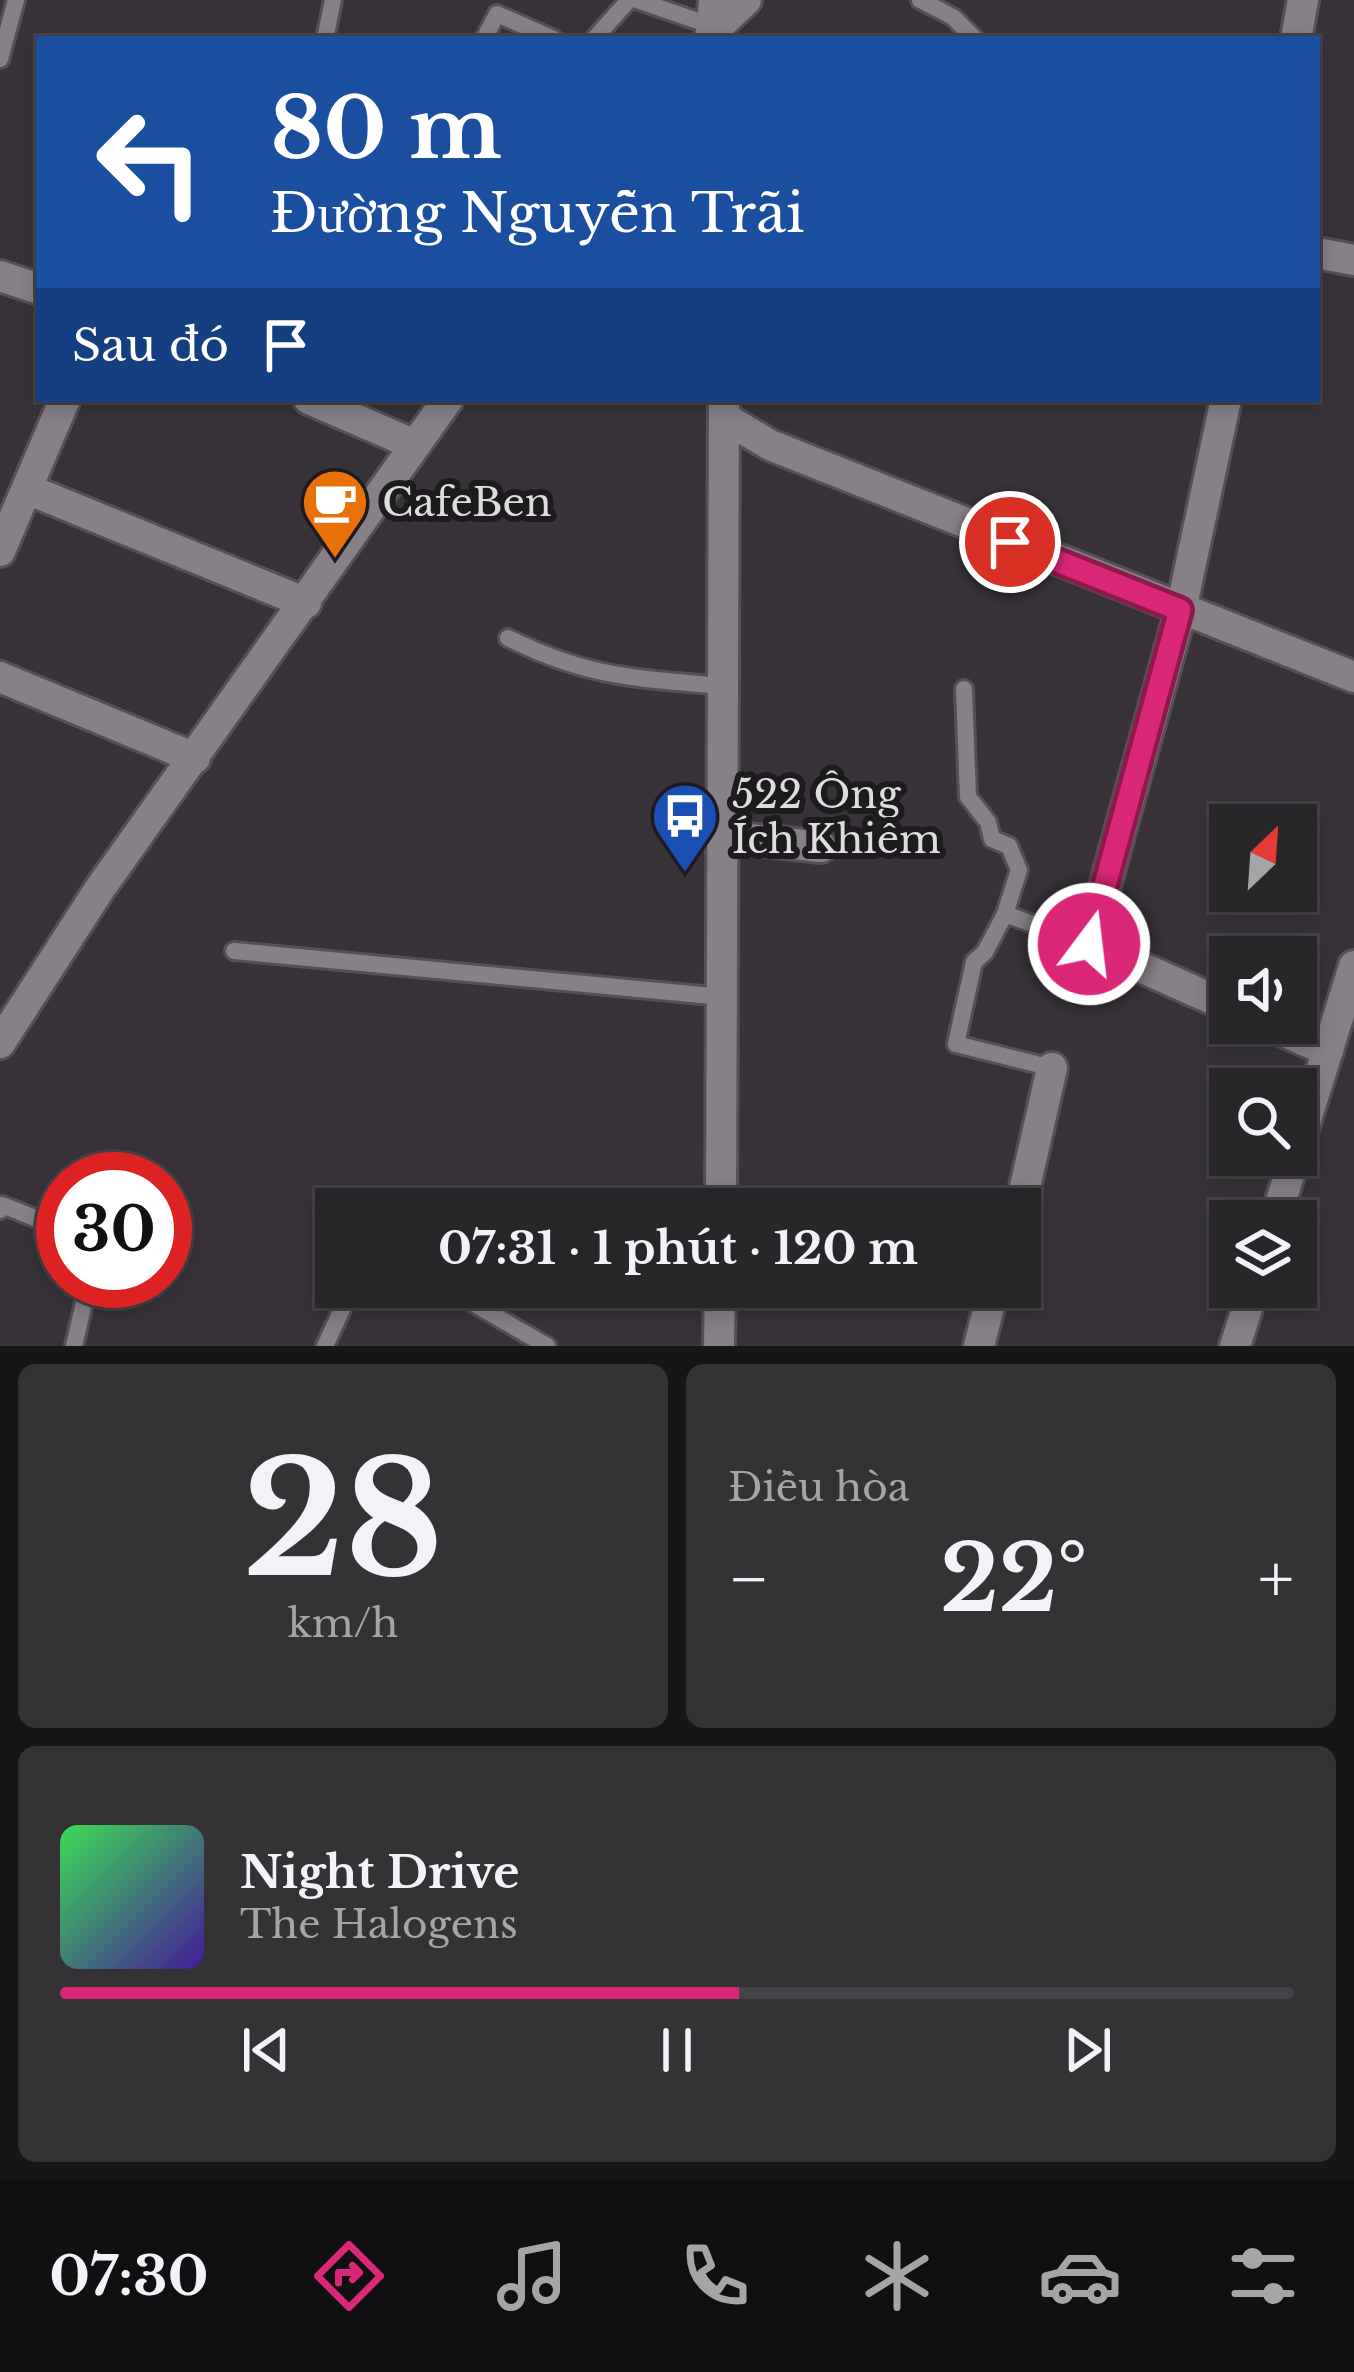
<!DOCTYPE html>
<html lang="vi">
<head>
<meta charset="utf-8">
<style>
  body { margin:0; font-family:"Libre Baskerville",serif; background:#353236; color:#f1f3f6; height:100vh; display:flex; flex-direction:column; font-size:45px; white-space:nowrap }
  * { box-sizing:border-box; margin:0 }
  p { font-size:39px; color:#a5a5a8 }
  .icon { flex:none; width:66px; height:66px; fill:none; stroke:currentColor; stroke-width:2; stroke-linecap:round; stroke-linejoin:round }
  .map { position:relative; height:1346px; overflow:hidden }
  .details { display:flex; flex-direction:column; gap:18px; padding:18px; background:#171517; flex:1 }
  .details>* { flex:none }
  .top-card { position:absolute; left:36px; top:36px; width:1284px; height:366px; border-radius:0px; box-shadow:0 6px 18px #0003,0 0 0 3px #454347; background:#1a4fa0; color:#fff; overflow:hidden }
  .needle { width:78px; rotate:25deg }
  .fabs { position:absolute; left:1209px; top:804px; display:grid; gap:24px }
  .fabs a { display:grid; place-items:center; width:108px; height:108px; border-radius:0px; background:#29262a; box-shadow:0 6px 18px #0003,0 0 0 3px #454347; font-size:60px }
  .speed { position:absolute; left:36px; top:1152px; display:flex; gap:24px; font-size:60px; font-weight:700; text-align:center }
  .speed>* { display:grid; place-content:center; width:156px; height:156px; border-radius:50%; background:#29262a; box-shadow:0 6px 18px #0003,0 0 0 3px #454347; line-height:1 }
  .speed .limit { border:18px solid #d22; background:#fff; color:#111 }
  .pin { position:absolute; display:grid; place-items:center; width:102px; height:102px; color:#fff; margin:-51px; border:6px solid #fff; border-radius:50%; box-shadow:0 3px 12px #0007 }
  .me { position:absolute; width:132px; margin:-66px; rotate:15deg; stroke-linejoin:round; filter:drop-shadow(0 0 9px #0008) }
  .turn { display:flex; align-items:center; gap:42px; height:252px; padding:0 36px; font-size:54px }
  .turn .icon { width:156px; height:156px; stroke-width:2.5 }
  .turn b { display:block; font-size:84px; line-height:102px }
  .then { display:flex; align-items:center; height:114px; padding:0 36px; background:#0003; gap:24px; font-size:45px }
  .big { font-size:90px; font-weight:800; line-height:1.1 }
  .details .tile { flex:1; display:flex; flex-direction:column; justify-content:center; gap:18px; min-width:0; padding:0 42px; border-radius:18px; background:#353236 }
  .details .dial { align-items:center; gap:0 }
  .dial b { font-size:156px; line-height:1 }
  .song { display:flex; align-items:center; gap:36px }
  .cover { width:144px; height:144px; border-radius:18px; background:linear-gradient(135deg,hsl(130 70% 55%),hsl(260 70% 35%)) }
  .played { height:12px; border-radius:6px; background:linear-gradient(90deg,#db2777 55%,#454347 55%) }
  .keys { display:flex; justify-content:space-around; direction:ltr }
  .heat { display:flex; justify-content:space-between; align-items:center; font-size:66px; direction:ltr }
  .details .tiles { flex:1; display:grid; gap:18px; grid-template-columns:1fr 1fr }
  .tile:last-child { grid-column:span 2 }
  .trip { position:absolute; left:315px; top:1188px; width:726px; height:120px; border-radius:0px; background:#29262a; box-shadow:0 6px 18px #0003,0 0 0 3px #454347; font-weight:800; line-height:120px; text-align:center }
  .tabs { display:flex; height:192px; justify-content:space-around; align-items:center; background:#100f11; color:#a5a5a8 }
  .tabs .icon { width:84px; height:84px }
  .tabs .on { color:#db2777 }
  .tabs b { font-size:54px; color:#f1f3f6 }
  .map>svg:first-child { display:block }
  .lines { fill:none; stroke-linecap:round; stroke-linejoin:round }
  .lane-casing { stroke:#545055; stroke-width:22 }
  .street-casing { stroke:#545055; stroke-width:36 }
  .secondary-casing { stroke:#545055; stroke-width:36 }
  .lane { stroke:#858187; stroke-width:16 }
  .street { stroke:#858187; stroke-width:30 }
  .secondary { stroke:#858187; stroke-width:30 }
  .route-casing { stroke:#8e194d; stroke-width:30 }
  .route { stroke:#db2777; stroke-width:21 }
  .labels { text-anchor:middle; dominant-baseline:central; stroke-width:12; stroke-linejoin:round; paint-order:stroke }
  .poi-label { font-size:39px; fill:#dedcdf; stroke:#1d1b1e; text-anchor:start }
</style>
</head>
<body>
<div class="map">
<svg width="1354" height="1346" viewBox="0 0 1354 1346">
  <rect width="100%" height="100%" fill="#373338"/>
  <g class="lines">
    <g class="lane-casing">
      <g id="lane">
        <polyline points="637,0 712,26"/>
        <polyline points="920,0 953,17 975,39"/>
        <polyline points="325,39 333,0"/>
        <polyline points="484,39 497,14 554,39"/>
        <polyline points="594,39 629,0"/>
        <polyline points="0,59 16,0"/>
        <path d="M508,638C589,678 635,678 723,686"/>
        <polyline points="964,689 968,797 988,822 992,839 1009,846 1019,870 1005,914 1089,944"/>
        <polyline points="1005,914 985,952 974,962 956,1044 1052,1068"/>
        <polyline points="234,951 723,997"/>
        <polyline points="0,1210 2,1205 63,1229"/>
        <polyline points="445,1287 547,1346"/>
        <polyline points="74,1346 89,1281"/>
        <polyline points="325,1346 344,1305"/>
      </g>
    </g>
    <g class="street-casing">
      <g id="street">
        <polyline points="711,33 746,0"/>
        <polyline points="1296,39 1303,0"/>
        <polyline points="1317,253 1354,260"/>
        <polyline points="0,276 39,289"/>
        <polyline points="309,399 415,445"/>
        <polyline points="1226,399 1181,610 1089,944 1230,1007"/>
        <polyline points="725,418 770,445 1354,677"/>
        <polyline points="27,489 306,603"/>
        <polyline points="0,551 65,399"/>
        <polyline points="0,677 195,758"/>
        <polyline points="722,836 821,847"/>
        <polyline points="1265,1023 1328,1051"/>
        <polyline points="1020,1209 1052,1068"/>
        <polyline points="979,1346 994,1287"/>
      </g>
    </g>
    <g class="secondary-casing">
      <g id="secondary">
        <polyline points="711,39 714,0"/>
        <polyline points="0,1043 101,887 448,399"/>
        <polyline points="1296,1152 1354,966"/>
        <polyline points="721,1209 724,399"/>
        <polyline points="1275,1221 1295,1155"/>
        <polyline points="719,1346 720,1287"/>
        <polyline points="1235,1346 1254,1287"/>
      </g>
    </g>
    <use href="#lane" class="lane"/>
    <use href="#street" class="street"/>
    <use href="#secondary" class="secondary"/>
  </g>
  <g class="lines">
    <g class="route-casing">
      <polyline id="route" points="1010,542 1180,610 1089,944"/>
    </g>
    <use href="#route" class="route"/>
  </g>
  <defs>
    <g id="cafe-pin" transform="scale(3.45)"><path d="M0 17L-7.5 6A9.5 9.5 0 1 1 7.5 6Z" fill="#e8710a" stroke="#1d1b1e"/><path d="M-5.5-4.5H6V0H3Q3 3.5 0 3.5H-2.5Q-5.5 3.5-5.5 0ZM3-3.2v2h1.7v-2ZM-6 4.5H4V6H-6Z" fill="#fff"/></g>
    <g id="bus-pin" transform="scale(3.45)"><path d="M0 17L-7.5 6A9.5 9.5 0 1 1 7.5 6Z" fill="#1a4fb4" stroke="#1d1b1e"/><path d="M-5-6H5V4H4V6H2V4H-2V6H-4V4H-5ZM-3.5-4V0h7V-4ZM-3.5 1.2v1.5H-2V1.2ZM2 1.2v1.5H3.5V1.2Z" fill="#fff"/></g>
  </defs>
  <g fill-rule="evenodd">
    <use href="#cafe-pin" x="335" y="502"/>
    <use href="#bus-pin" x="685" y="816"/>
  </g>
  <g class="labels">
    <g class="poi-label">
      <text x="382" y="502">CafeBen</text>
      <text x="732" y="794">522 Ông<tspan x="732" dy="45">Ích Khiêm</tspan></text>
    </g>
  </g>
</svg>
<div class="fabs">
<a><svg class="needle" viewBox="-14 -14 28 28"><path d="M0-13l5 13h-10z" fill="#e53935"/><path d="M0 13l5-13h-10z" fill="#a5a5a8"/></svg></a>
<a><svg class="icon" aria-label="sound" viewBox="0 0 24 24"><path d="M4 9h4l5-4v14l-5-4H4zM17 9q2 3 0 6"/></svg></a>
<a><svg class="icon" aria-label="search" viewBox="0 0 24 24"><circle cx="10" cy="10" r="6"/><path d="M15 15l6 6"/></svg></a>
<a><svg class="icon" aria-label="layers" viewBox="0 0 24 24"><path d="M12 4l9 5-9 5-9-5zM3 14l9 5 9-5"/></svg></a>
</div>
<div class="speed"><div class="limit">30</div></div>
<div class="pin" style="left:1010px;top:542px;background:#d93025"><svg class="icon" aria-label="arrive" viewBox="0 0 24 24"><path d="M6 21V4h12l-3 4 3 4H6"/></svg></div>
<svg class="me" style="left:1089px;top:944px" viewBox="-20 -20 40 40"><circle r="17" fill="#db2777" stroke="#fff" stroke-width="3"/><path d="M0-11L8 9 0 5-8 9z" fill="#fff"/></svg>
<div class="trip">07:31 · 1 phút · 120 m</div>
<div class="top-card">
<div class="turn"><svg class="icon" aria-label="left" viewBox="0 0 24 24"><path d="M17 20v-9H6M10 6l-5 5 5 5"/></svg><div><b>80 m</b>Đường Nguyễn Trãi</div></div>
<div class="then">Sau đó<svg class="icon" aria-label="arrive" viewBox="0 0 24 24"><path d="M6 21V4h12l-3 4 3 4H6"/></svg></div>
</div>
</div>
<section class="details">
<div class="tiles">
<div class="tile dial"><b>28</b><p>km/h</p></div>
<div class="tile"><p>Điều hòa</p>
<div class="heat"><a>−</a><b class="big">22°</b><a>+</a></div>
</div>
<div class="tile">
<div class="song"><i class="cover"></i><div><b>Night Drive</b><p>The Halogens</p></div></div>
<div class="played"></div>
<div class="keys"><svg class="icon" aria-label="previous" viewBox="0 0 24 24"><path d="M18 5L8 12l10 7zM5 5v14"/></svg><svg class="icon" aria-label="pause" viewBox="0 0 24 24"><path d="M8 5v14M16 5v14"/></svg><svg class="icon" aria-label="next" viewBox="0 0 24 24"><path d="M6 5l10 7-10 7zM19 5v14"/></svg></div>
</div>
</div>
</section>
<nav class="tabs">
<b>07:30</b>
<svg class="icon on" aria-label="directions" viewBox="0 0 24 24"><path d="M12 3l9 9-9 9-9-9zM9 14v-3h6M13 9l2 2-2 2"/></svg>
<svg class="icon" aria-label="music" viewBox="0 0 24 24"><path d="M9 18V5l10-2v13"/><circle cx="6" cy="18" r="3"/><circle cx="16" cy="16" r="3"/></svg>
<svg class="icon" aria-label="phone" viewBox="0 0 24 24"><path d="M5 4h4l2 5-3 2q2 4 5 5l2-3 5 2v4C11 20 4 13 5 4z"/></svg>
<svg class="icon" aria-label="climate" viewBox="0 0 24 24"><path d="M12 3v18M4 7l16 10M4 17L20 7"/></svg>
<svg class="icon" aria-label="car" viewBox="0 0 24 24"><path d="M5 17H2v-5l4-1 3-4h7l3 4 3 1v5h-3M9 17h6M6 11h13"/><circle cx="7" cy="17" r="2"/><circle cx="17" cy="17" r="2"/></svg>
<svg class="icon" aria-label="filters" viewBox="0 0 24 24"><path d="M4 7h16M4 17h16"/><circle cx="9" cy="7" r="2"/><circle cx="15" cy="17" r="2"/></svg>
</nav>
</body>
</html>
